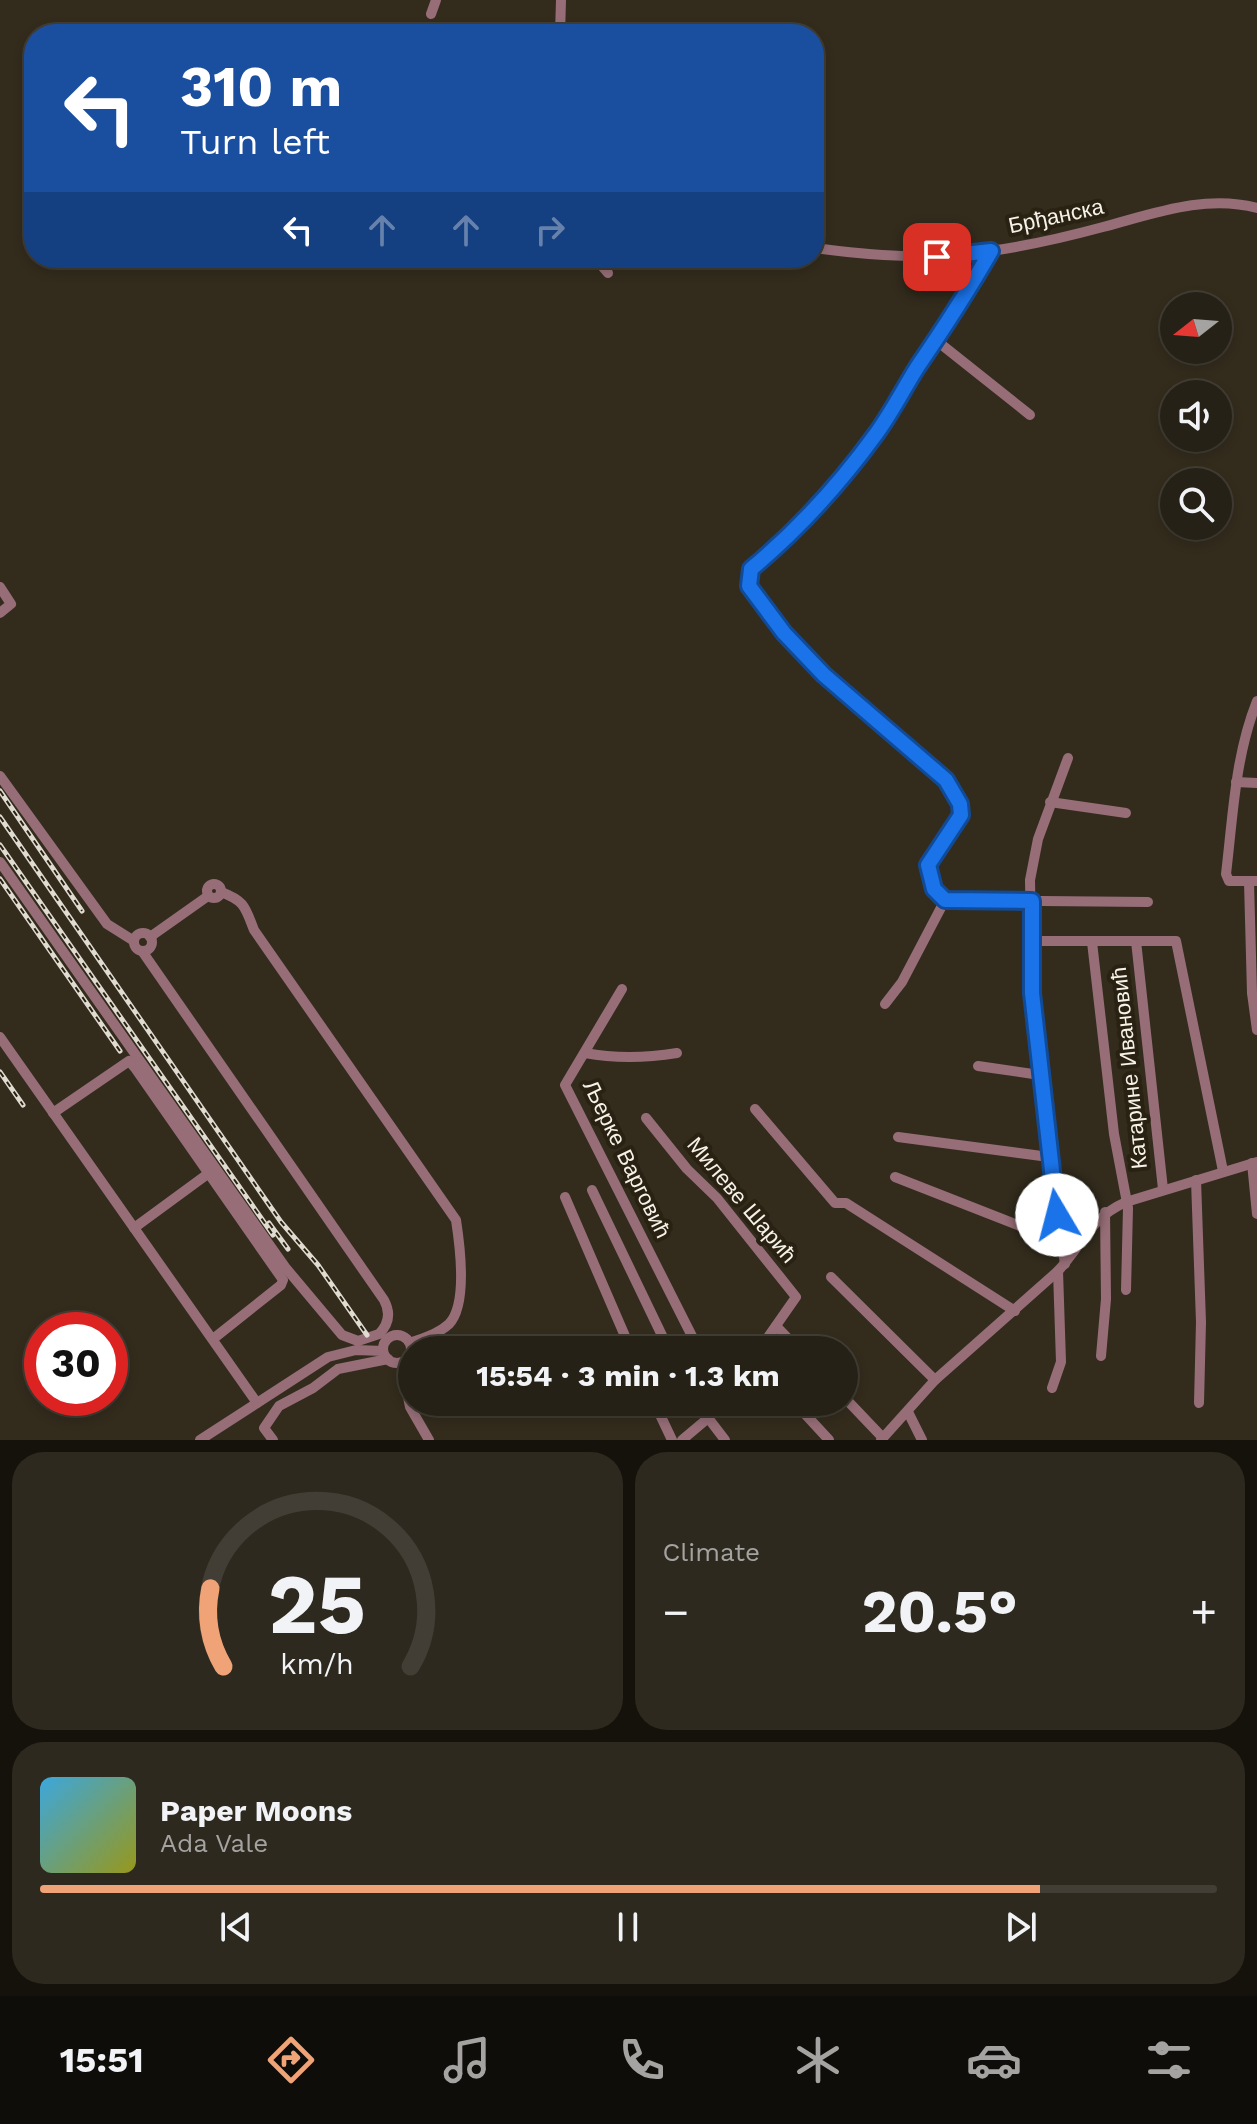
<!DOCTYPE html>
<html lang="en">
<head>
<meta charset="utf-8">
<style>
  body { margin:0; font-family:"Work Sans",sans-serif; background:#2e291f; color:#f1f3f6; height:100vh; display:flex; flex-direction:column; font-size:30px; white-space:nowrap }
  * { box-sizing:border-box; margin:0 }
  p { font-size:26px; color:#a4a3a1 }
  .icon { flex:none; width:44px; height:44px; fill:none; stroke:currentColor; stroke-width:2; stroke-linecap:round; stroke-linejoin:round }
  .map { position:relative; height:1440px; overflow:hidden }
  .drawer { display:flex; flex-direction:column; gap:12px; padding:12px; background:#15120c; flex:1 }
  .drawer>* { flex:none }
  .guide { position:absolute; left:24px; top:24px; width:800px; height:244px; border-radius:32px; box-shadow:0 4px 12px #0003,0 0 0 2px #423e35; background:#1a4fa0; color:#fff; overflow:hidden }
  .needle { width:52px; rotate:253deg }
  .buttons { position:absolute; left:1160px; top:292px; display:grid; gap:16px }
  .buttons a { display:grid; place-items:center; width:72px; height:72px; border-radius:50%; background:#262116; box-shadow:0 4px 12px #0003,0 0 0 2px #423e35; font-size:40px }
  .speed { position:absolute; left:24px; top:1312px; display:flex; gap:16px; font-size:40px; font-weight:700; text-align:center }
  .speed>* { display:grid; place-content:center; width:104px; height:104px; border-radius:50%; background:#262116; box-shadow:0 4px 12px #0003,0 0 0 2px #423e35; line-height:1 }
  .speed .limit { border:12px solid #d22; background:#fff; color:#111 }
  .pin { position:absolute; display:grid; place-items:center; width:68px; height:68px; color:#fff; margin:-34px; border-radius:16px; box-shadow:0 4px 12px #0006 }
  .me { position:absolute; width:88px; margin:-44px; rotate:352deg; stroke-linejoin:round; filter:drop-shadow(0 0 6px #0008) }
  .turn { display:flex; align-items:center; gap:28px; height:168px; padding:0 24px; font-size:36px }
  .turn .icon { width:104px; height:104px; stroke-width:2.5 }
  .turn b { display:block; font-size:56px; line-height:68px }
  .lanes { display:flex; align-items:center; height:76px; padding:0 24px; background:#0003; justify-content:center; gap:40px; direction:ltr }
  .lanes .off { opacity:.35 }
  .big { font-size:60px; font-weight:700; line-height:1.1 }
  .drawer .widget { flex:1; display:flex; flex-direction:column; justify-content:center; gap:12px; min-width:0; padding:0 28px; border-radius:32px; background:#2e291f }
  .drawer .dial { align-items:center; gap:0 }
  .dial svg { height:208px; overflow:visible; fill:none; stroke:#423e35; stroke-width:7; stroke-linecap:round; text-anchor:middle }
  .dial text { fill:#f1f3f6; stroke:none }
  .song { display:flex; align-items:center; gap:24px }
  .cover { width:96px; height:96px; border-radius:12px; background:linear-gradient(135deg,hsl(200 70% 55%),hsl(60 70% 35%)) }
  .played { height:8px; border-radius:4px; background:linear-gradient(90deg,#efa376 85%,#423e35 85%) }
  .keys { display:flex; justify-content:space-around; direction:ltr }
  .heat { display:flex; justify-content:space-between; align-items:center; font-size:44px; direction:ltr }
  .drawer .tiles { flex:1; display:grid; gap:12px; grid-template-columns:1fr 1fr }
  .widget:last-child { grid-column:span 2 }
  .trip { position:absolute; left:398px; top:1336px; width:460px; height:80px; border-radius:40px; background:#262116; box-shadow:0 4px 12px #0003,0 0 0 2px #423e35; font-weight:700; line-height:80px; text-align:center }
  .dock { display:flex; height:128px; justify-content:space-around; align-items:center; background:#0f0d09; color:#a4a3a1 }
  .dock .icon { width:56px; height:56px }
  .dock .current { color:#efa376 }
  .dock b { font-size:36px; color:#f1f3f6 }
  .map>svg:first-child { display:block }
  .lines { fill:none; stroke-linecap:round; stroke-linejoin:round }
  .minor { stroke:#976e78; stroke-width:10 }
  .rail-casing { stroke:#e0dbd0; stroke-width:5 }
  .rail { stroke:#292213; stroke-width:2; stroke-dasharray:6; stroke-linecap:butt }
  .route-casing { stroke:#114b97; stroke-width:20 }
  .route { stroke:#1a73e8; stroke-width:14 }
  .labels { text-anchor:middle; dominant-baseline:central; stroke-width:8; stroke-linejoin:round; paint-order:stroke }
  .street-label { font-size:22px; fill:#f7f2e8; stroke:#292213 }
</style>
</head>
<body>
<div class="map">
<svg width="1257" height="1440" viewBox="0 0 1257 1440">
  <rect width="100%" height="100%" fill="#332c1d"/>
  <g class="lines">
    <g class="minor">
      <polyline points="431,14 436,0"/>
      <polyline points="560,34 561,0"/>
      <polyline points="648,34 650,30"/>
      <polyline points="27,59 34,62"/>
      <path d="M814,248C874,256 929,260 990,251C1027,246 1066,237 1103,227C1153,214 1205,194 1257,208"/>
      <polyline points="603,258 602,266 608,273"/>
      <polyline points="937,341 1030,415"/>
      <polyline points="0,587 11,604 0,613"/>
      <path d="M1257,701C1235,756 1233,816 1226,874L1229,881H1257"/>
      <polyline points="0,776 107,924 134,941"/>
      <polyline points="1236,782 1257,783"/>
      <polyline points="1050,802 1126,813"/>
      <path d="M0,862L285,1267L342,1335L358,1341L379,1334C389,1324 391,1313 384,1300L142,951"/>
      <polyline points="1249,882 1252,993 1257,1030"/>
      <circle cx="214" cy="891" r="7"/>
      <path d="M221,892C245,901 245,907 254,930L456,1220C460,1246 468,1304 449,1324C438,1334 423,1338 410,1343"/>
      <polyline points="945,900 1148,902"/>
      <circle cx="143" cy="942" r="9"/>
      <polyline points="150,937 208,896"/>
      <polyline points="1032,941 1176,941 1223,1171"/>
      <polyline points="1136,941 1163,1189"/>
      <polyline points="1092,942 1114,1134 1128,1208 1126,1290"/>
      <polyline points="622,989 565,1085 699,1350"/>
      <path d="M885,1004L902,982L945,900L934,889L928,865L961,815L960,804L946,780L824,675L784,633L749,586L751,569C799,529 839,485 876,434C892,412 904,388 919,366C944,328 968,291 991,251"/>
      <polyline points="0,1037 257,1403"/>
      <path d="M585,1053C617,1059 646,1058 677,1053"/>
      <polyline points="978,1066 1040,1075"/>
      <polyline points="755,1109 835,1203 846,1203 1015,1311"/>
      <polyline points="53,1113 129,1061 135,1068 283,1280 281,1285 213,1339"/>
      <polyline points="646,1118 687,1169 717,1198 796,1297 759,1350"/>
      <polyline points="898,1137 1049,1157"/>
      <polyline points="1252,1163 1257,1214"/>
      <polyline points="895,1177 1061,1242"/>
      <polyline points="1196,1180 1201,1322 1199,1403"/>
      <polyline points="592,1190 669,1350"/>
      <polyline points="565,1197 631,1350"/>
      <polyline points="134,1228 209,1173"/>
      <polyline points="1065,1264 1049,1157 1032,993 1030,880 1038,839 1068,758"/>
      <polyline points="831,1277 935,1380"/>
      <polyline points="776,1326 799,1350"/>
      <circle cx="397" cy="1349" r="14"/>
      <polyline points="1101,1356 1106,1299 1105,1212"/>
      <polyline points="401,1363 410,1407 429,1440"/>
      <polyline points="1052,1388 1061,1362 1058,1271"/>
      <polyline points="844,1397 883,1438"/>
      <polyline points="654,1402 672,1440"/>
      <polyline points="696,1402 725,1440"/>
      <polyline points="794,1402 829,1440"/>
      <polyline points="908,1412 922,1440"/>
      <polyline points="200,1440 328,1357 356,1350 383,1351"/>
      <polyline points="273,1440 264,1428 279,1406 313,1388 338,1369 388,1359"/>
      <polyline points="682,1440 707,1419 720,1402"/>
      <path d="M881,1440L935,1380L1058,1271C1083,1244 1090,1218 1126,1202L1257,1162"/>
    </g>
    <g class="rail-casing">
      <g id="rail">
        <polyline points="0,791 82,911"/>
        <polyline points="0,817 281,1222 318,1265 367,1335"/>
        <polyline points="0,845 273,1235"/>
        <polyline points="0,879 120,1051"/>
        <polyline points="0,1072 23,1105"/>
        <polyline points="269,1223 288,1249"/>
      </g>
    </g>
    <use href="#rail" class="rail"/>
  </g>
  <g class="lines">
    <g class="route-casing">
      <path id="route" d="M937,257L991,251C968,291 944,328 918,366C904,388 892,412 876,434C839,485 799,529 751,569L749,586L784,633L824,675L946,780L960,804L961,815L928,865L934,889L945,900L1032,901V993L1057,1215"/>
    </g>
    <use href="#route" class="route"/>
  </g>
  <g class="labels">
    <g class="street-label">
      <text transform="translate(1056 216) rotate(-12)">Брђанска</text>
      <text transform="translate(1129 1068) rotate(-96)">Катарине Ивановић</text>
      <text transform="translate(627 1159) rotate(64)">Љерке Варговић</text>
      <text transform="translate(742 1200) rotate(50)">Милеве Шарић</text>
    </g>
  </g>
</svg>
<div class="buttons">
<a><svg class="needle" viewBox="-14 -14 28 28"><path d="M0-13l5 13h-10z" fill="#e53935"/><path d="M0 13l5-13h-10z" fill="#a4a3a1"/></svg></a>
<a><svg class="icon" aria-label="sound" viewBox="0 0 24 24"><path d="M4 9h4l5-4v14l-5-4H4zM17 9q2 3 0 6"/></svg></a>
<a><svg class="icon" aria-label="search" viewBox="0 0 24 24"><circle cx="10" cy="10" r="6"/><path d="M15 15l6 6"/></svg></a>
</div>
<div class="speed"><div class="limit">30</div></div>
<div class="pin" style="left:937px;top:257px;background:#d93025"><svg class="icon" aria-label="arrive" viewBox="0 0 24 24"><path d="M6 21V4h12l-3 4 3 4H6"/></svg></div>
<svg class="me" style="left:1057px;top:1215px" viewBox="-20 -20 40 40"><circle r="19" fill="#fff"/><path d="M0-13L10 11 0 6-10 11z" fill="#1a73e8"/></svg>
<div class="trip">15:54 · 3 min · 1.3 km</div>
<div class="guide">
<div class="turn"><svg class="icon" aria-label="left" viewBox="0 0 24 24"><path d="M17 20v-9H6M10 6l-5 5 5 5"/></svg><div><b>310 m</b>Turn left</div></div>
<div class="lanes"><svg class="icon" aria-label="left" viewBox="0 0 24 24"><path d="M17 20v-9H6M10 6l-5 5 5 5"/></svg><svg class="icon off" aria-label="ahead" viewBox="0 0 24 24"><path d="M12 20V5M6 11l6-6 6 6"/></svg><svg class="icon off" aria-label="ahead" viewBox="0 0 24 24"><path d="M12 20V5M6 11l6-6 6 6"/></svg><svg class="icon off" aria-label="right" viewBox="0 0 24 24"><path d="M7 20v-9h11M14 6l5 5-5 5"/></svg></div>
</div>
</div>
<section class="drawer">
<div class="tiles">
<div class="widget dial"><svg viewBox="0 0 100 80">
<path d="M14 69A42 42 0 1 1 86 69"/>
<path d="M14 69A42 42 0 0 1 9 39" stroke="#efa376"/>
<text x="50" y="56" font-size="32" font-weight="700">25</text>
<text x="50" y="72" font-size="11">km/h</text>
</svg></div>
<div class="widget"><p>Climate</p>
<div class="heat"><a>−</a><b class="big">20.5°</b><a>+</a></div>
</div>
<div class="widget">
<div class="song"><i class="cover"></i><div><b>Paper Moons</b><p>Ada Vale</p></div></div>
<div class="played"></div>
<div class="keys"><svg class="icon" aria-label="previous" viewBox="0 0 24 24"><path d="M18 5L8 12l10 7zM5 5v14"/></svg><svg class="icon" aria-label="pause" viewBox="0 0 24 24"><path d="M8 5v14M16 5v14"/></svg><svg class="icon" aria-label="next" viewBox="0 0 24 24"><path d="M6 5l10 7-10 7zM19 5v14"/></svg></div>
</div>
</div>
</section>
<nav class="dock">
<b>15:51</b>
<svg class="icon current" aria-label="directions" viewBox="0 0 24 24"><path d="M12 3l9 9-9 9-9-9zM9 14v-3h6M13 9l2 2-2 2"/></svg>
<svg class="icon" aria-label="music" viewBox="0 0 24 24"><path d="M9 18V5l10-2v13"/><circle cx="6" cy="18" r="3"/><circle cx="16" cy="16" r="3"/></svg>
<svg class="icon" aria-label="phone" viewBox="0 0 24 24"><path d="M5 4h4l2 5-3 2q2 4 5 5l2-3 5 2v4C11 20 4 13 5 4z"/></svg>
<svg class="icon" aria-label="climate" viewBox="0 0 24 24"><path d="M12 3v18M4 7l16 10M4 17L20 7"/></svg>
<svg class="icon" aria-label="car" viewBox="0 0 24 24"><path d="M5 17H2v-5l4-1 3-4h7l3 4 3 1v5h-3M9 17h6M6 11h13"/><circle cx="7" cy="17" r="2"/><circle cx="17" cy="17" r="2"/></svg>
<svg class="icon" aria-label="filters" viewBox="0 0 24 24"><path d="M4 7h16M4 17h16"/><circle cx="9" cy="7" r="2"/><circle cx="15" cy="17" r="2"/></svg>
</nav>
</body>
</html>
